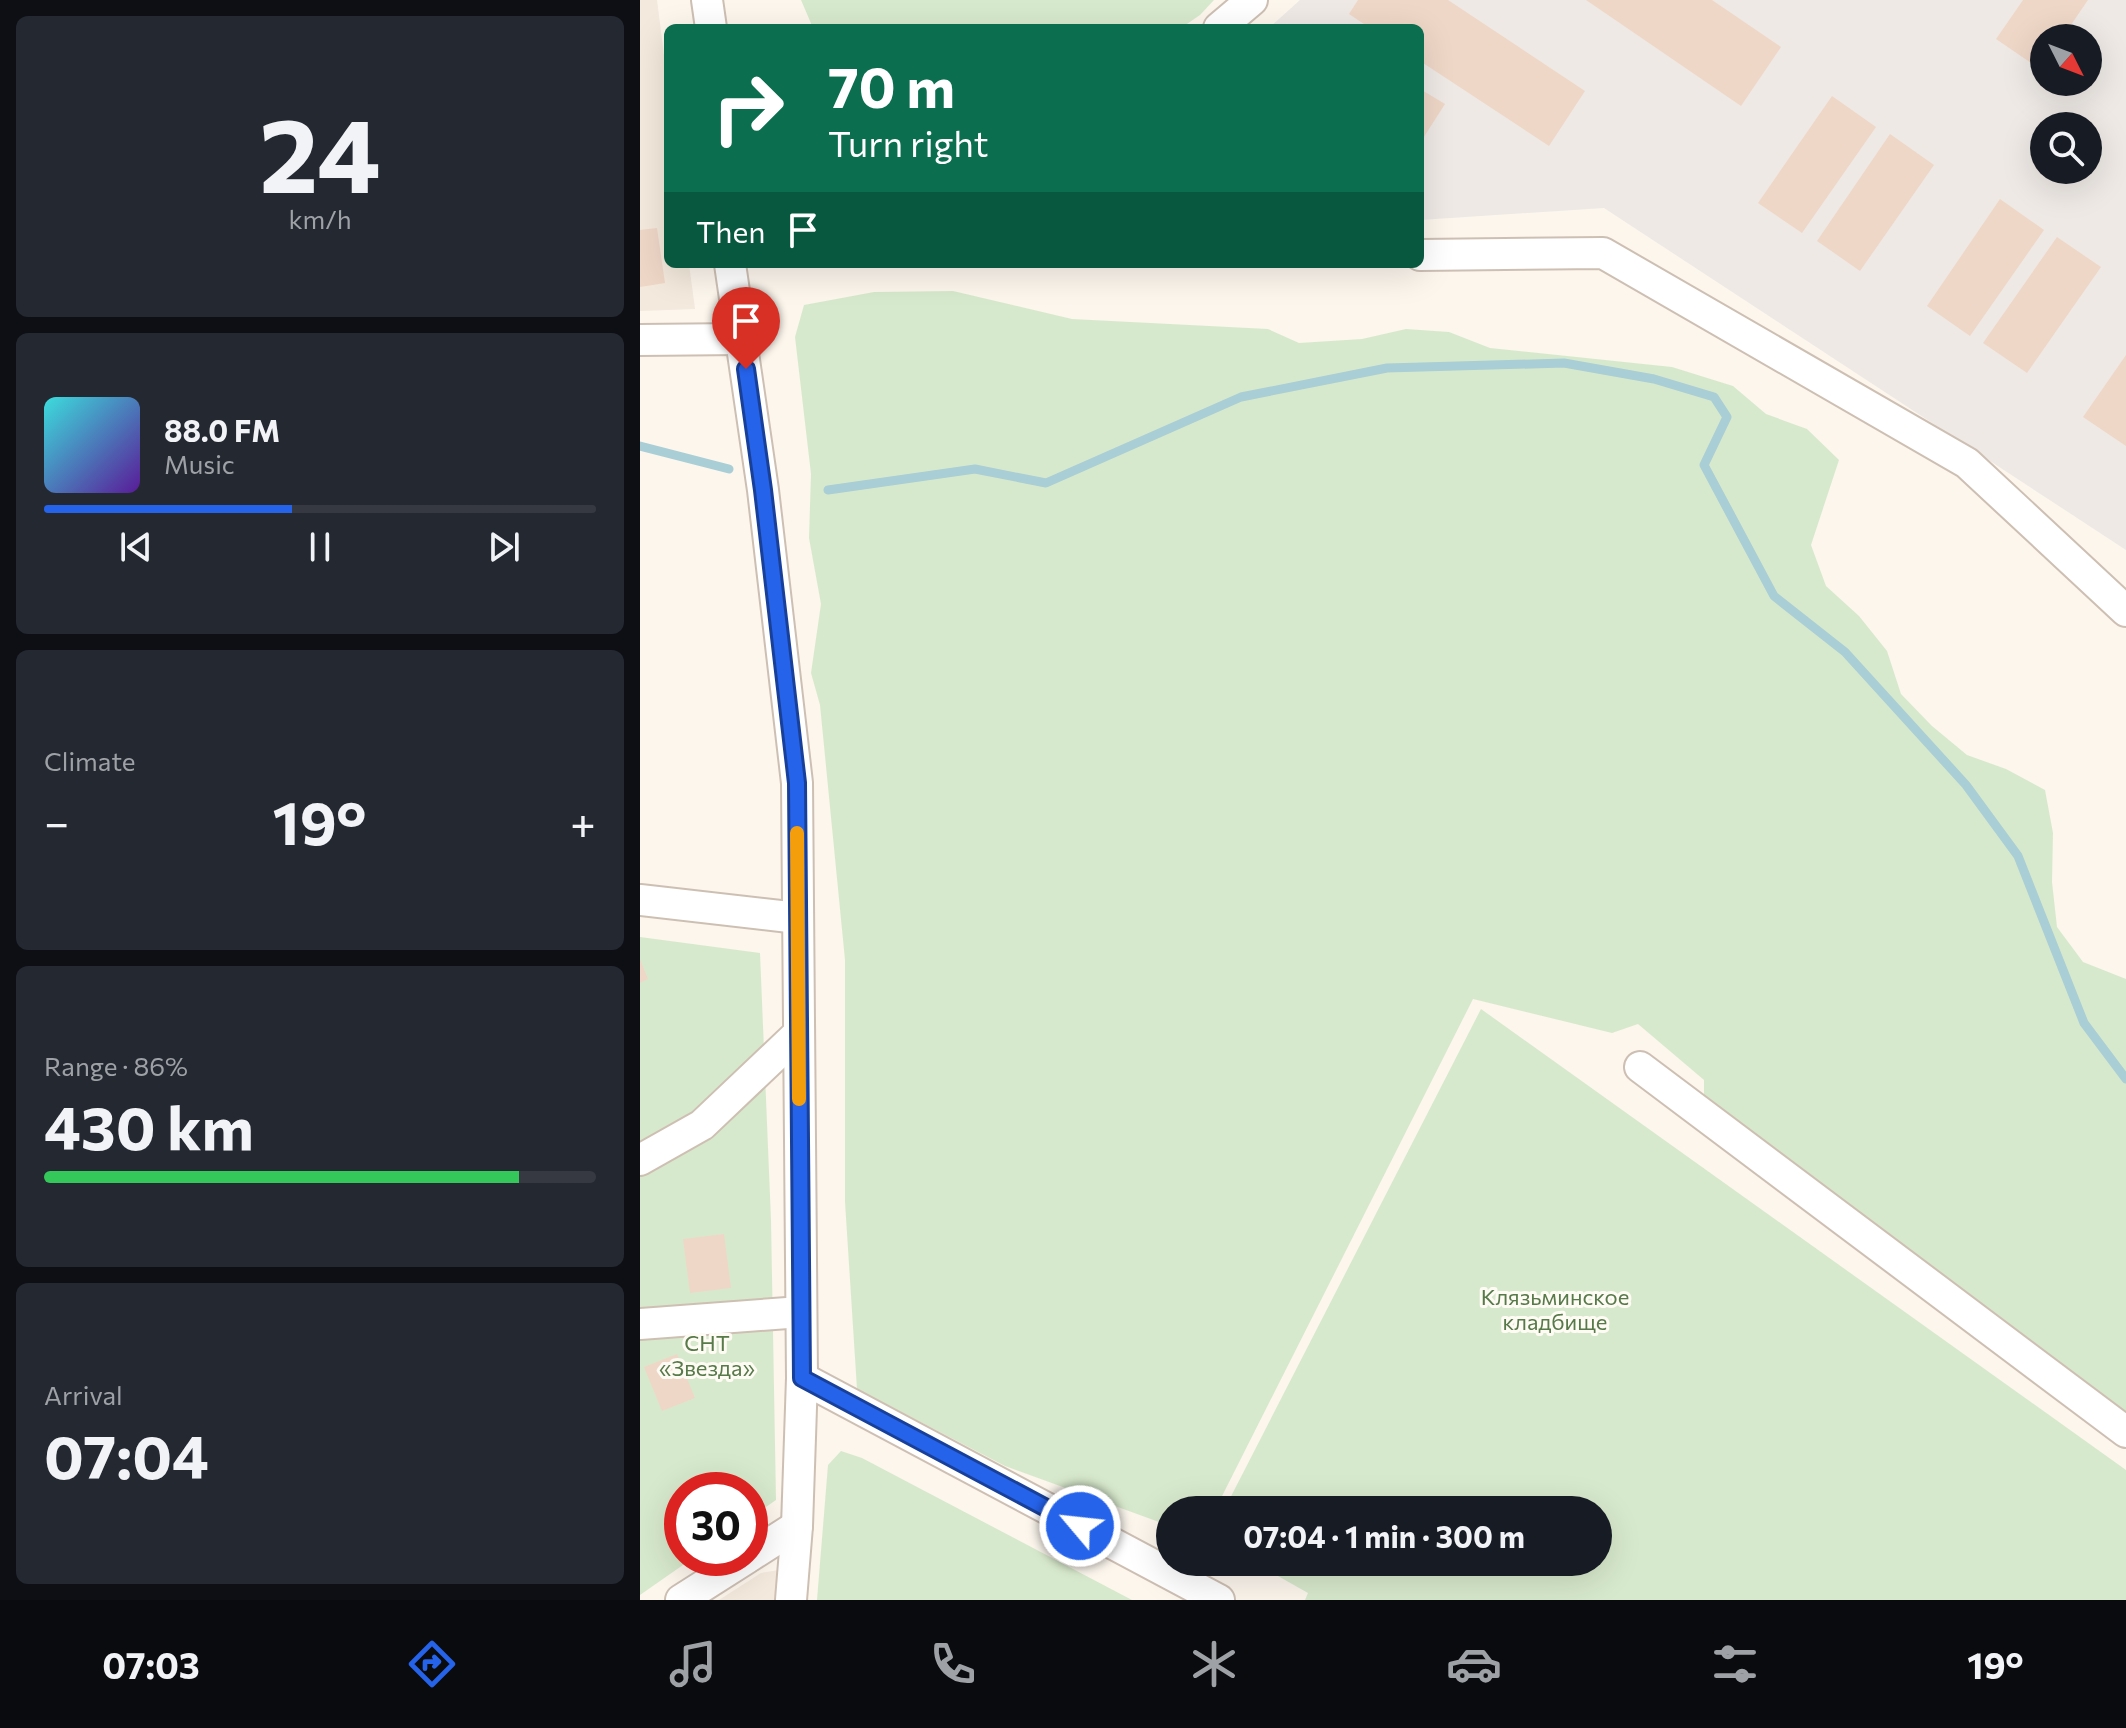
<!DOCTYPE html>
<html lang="en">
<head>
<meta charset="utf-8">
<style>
  body { margin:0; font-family:Commissioner,sans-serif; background:#242831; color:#f1f3f6; height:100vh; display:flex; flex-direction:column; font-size:30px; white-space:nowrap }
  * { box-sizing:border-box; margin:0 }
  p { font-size:26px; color:#9ea1a6 }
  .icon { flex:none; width:44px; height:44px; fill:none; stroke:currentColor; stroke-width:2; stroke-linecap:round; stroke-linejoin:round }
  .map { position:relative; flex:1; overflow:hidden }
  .drawer { display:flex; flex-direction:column; gap:16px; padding:16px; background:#0d0f14; width:640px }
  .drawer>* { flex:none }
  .guide { position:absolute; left:24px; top:24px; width:760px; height:244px; border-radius:12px; box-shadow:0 8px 32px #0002; background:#0b6e4f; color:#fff; overflow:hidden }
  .needle { width:52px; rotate:132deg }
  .controls { position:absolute; left:1390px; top:24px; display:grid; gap:16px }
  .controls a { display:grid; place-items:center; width:72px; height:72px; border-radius:50%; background:#171b24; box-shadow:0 8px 32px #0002; font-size:40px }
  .speed { position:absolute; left:24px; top:1472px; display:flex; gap:16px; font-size:40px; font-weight:700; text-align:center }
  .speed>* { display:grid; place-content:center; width:104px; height:104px; border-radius:50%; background:#171b24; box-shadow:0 8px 32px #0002; line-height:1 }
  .speed .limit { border:12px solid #d22; background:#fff; color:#111 }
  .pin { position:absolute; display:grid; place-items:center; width:68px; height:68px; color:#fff; margin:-82px -34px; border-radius:50% 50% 50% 0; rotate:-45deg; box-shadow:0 0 8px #0007 }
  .pin .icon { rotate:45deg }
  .me { position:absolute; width:88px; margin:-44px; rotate:298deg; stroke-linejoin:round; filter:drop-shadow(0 0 6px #0008) }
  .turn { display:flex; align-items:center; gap:28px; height:168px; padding:0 32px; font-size:36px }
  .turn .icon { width:104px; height:104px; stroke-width:2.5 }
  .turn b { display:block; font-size:56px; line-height:68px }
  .then { display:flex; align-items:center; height:76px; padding:0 32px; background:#0003; gap:16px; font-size:30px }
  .big { font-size:60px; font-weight:700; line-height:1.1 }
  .drawer .tile { flex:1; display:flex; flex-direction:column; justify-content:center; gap:12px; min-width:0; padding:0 28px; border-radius:12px; background:#242831 }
  .drawer .dial { align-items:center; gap:0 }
  .dial b { font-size:104px; line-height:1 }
  .song { display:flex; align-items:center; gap:24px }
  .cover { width:96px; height:96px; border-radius:12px; background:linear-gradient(135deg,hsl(180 70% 55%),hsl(270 70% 35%)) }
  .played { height:8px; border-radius:4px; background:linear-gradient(90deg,#2563eb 45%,#363941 45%) }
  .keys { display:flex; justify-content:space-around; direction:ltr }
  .heat { display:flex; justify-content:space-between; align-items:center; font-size:44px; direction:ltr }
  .charge { height:12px; border-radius:6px; background:linear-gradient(90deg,#34c759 86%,#363941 0) }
  .trip { position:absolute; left:516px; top:1496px; width:456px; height:80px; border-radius:40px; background:#171b24; box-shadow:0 8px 32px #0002; font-weight:700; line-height:80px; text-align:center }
  .menu { display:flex; height:128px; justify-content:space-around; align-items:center; background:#090b0e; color:#9ea1a6 }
  .menu .icon { width:56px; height:56px }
  .menu .current { color:#2563eb }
  .menu b { font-size:36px; color:#f1f3f6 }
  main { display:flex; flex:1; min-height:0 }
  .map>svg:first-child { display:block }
  .residential { fill:#f3e9dc }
  .industrial { fill:#eee9e5; fill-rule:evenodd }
  .green { fill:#d7e9cc }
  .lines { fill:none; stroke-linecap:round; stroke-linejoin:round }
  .stream { stroke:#a9ced5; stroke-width:9 }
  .building { fill:#efd7c7 }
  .minor-casing { stroke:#cebfb3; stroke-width:34 }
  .minor { stroke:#fff; stroke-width:30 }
  .route-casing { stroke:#184099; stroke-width:20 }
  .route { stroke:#2563eb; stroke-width:14 }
  .slow { stroke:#f59e0b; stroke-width:14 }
  .labels { text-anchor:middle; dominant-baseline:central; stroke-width:6; stroke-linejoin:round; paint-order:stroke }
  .park-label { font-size:22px; fill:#577a49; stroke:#fefaf4 }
</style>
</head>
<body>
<main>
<section class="drawer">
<div class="tile dial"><b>24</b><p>km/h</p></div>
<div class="tile">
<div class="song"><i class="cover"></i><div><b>88.0 FM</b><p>Music</p></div></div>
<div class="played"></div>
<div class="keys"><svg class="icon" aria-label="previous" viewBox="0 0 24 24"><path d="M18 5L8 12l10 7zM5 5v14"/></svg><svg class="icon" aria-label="pause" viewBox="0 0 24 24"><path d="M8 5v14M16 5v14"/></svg><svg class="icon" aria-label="next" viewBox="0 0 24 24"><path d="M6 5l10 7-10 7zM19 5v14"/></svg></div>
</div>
<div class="tile"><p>Climate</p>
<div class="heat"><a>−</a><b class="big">19°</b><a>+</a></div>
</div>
<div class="tile"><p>Range · 86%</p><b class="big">430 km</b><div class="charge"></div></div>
<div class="tile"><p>Arrival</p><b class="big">07:04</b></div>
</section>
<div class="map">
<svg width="1486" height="1600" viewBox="0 0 1486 1600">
  <rect width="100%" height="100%" fill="#fcf6ed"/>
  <g class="residential">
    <polygon points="0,0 17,0 28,87 28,264 49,264 55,309 0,311"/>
    <polygon points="139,1570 135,1600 79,1600 121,1573"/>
  </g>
  <path class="industrial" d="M660,0H1486V550L964,208L780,220V28H629ZM1404,38H1448V82H1404ZM1404,126H1448V170H1404Z"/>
  <g class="green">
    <polygon points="161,0 574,0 560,15 541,28 173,28"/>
    <polygon points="313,291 432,319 628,329 659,343 722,339 766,329 809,332 850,348 1032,367 1093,386 1126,414 1167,429 1199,460 1171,545 1186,586 1219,616 1247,651 1261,694 1292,726 1327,755 1366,769 1405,790 1413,833 1412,882 1417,927 1443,962 1486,979 1486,1432 1064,1113 1064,1080 998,1024 972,1033 833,999 575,1510 530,1510 530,1526 365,1466 217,1389 205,1202 205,960 180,705 171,673 181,604 169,538 171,474 155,337 164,305 234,292"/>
    <polygon points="0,937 120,953 131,1220 136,1500 110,1518 110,1490 42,1490 42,1558 53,1558 0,1595"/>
    <polygon points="841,1009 1486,1470 1486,1600 665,1600 668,1593 613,1562 958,1562 958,1510 584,1510"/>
    <polygon points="201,1451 222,1458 492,1600 177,1600 188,1465"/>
  </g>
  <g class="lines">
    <g class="stream">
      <polyline points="0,446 89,469"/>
      <polyline points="188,490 335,469 406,483 601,397 747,368 924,363 1014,379 1074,397 1087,417 1064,465 1134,596 1205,652 1326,785 1378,856 1444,1023 1486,1079"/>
    </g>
  </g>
  <g class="building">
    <polygon points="718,0 808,0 945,91 909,146 780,61 780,28 730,28 709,14"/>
    <polygon points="946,0 1072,0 1141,47 1101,106"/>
    <polygon points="1383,0 1448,0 1422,38 1404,38 1404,64 1400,69 1356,39"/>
    <polygon points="780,89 805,104 780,143"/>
    <polygon points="1192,96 1236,127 1162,233 1118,203"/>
    <polygon points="1250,134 1294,165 1220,271 1177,241"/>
    <polygon points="1360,199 1404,230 1330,336 1287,306"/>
    <polygon points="17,228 25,283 0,287 0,230"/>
    <polygon points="1417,237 1461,267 1387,373 1343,343"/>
    <polygon points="1486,355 1486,446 1443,417"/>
    <polygon points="0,959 8,979 0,983"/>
    <polygon points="84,1234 91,1288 50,1293 43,1239"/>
    <polygon points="37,1354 55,1398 22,1411 4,1367"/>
    <polygon points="42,1521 42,1546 32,1528"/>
  </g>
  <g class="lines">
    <g class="minor-casing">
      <g id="minor">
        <polyline points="67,0 71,28"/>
        <polyline points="579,28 612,0"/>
        <polyline points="780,255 963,253 1327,463 1486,611"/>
        <polyline points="90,264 123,490 157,783 162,1378 157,1526 151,1600"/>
        <polyline points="0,340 101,339"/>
        <polyline points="0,900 158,918"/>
        <polyline points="1000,1067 1486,1432"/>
        <polyline points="0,1160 62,1125 159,1033"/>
        <polyline points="0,1324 161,1312"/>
        <polyline points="162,1378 579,1600"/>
        <polyline points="110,1556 157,1526"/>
        <polyline points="41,1600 107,1558"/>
      </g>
    </g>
    <use href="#minor" class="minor"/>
  </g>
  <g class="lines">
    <g class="route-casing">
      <polyline id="route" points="106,369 123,490 157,783 162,1378 440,1526"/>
    </g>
    <use href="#route" class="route"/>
    <polyline class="slow" points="157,833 159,1099"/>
  </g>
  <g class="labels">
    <g class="park-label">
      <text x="915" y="1296">Клязьминское<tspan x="915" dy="25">кладбище</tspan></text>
      <text x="67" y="1342">СНТ<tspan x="67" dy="25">«Звезда»</tspan></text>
    </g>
  </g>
</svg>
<div class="controls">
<a><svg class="needle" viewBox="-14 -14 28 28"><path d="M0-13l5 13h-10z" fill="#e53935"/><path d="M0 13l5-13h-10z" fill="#9ea1a6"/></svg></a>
<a><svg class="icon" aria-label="search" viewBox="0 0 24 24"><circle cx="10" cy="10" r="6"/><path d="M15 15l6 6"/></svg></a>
</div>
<div class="speed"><div class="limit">30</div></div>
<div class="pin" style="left:106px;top:369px;background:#d93025"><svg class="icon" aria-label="arrive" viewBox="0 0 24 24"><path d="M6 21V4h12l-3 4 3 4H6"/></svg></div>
<svg class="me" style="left:440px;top:1526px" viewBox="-20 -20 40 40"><circle r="17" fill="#2563eb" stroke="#fff" stroke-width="3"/><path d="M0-11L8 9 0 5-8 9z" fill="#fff"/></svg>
<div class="trip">07:04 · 1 min · 300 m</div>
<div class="guide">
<div class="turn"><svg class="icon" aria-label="right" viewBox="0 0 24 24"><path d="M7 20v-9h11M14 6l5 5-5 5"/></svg><div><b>70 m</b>Turn right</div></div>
<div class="then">Then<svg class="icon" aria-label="arrive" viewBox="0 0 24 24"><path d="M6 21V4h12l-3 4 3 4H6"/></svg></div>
</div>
</div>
</main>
<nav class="menu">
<b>07:03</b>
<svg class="icon current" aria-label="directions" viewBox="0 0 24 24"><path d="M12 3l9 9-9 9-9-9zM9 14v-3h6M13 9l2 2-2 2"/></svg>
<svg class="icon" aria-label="music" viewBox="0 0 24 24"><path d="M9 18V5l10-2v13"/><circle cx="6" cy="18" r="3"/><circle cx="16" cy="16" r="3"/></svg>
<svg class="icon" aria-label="phone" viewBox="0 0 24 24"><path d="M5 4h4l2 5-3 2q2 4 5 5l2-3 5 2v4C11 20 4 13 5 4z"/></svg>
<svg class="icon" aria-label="climate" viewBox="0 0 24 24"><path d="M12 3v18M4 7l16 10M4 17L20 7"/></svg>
<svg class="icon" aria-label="car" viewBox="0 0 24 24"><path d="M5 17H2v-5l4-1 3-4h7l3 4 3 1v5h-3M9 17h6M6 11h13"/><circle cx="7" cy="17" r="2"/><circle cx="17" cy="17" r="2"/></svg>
<svg class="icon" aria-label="filters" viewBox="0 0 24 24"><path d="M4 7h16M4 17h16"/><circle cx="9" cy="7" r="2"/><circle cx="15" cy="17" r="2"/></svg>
<b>19°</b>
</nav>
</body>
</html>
